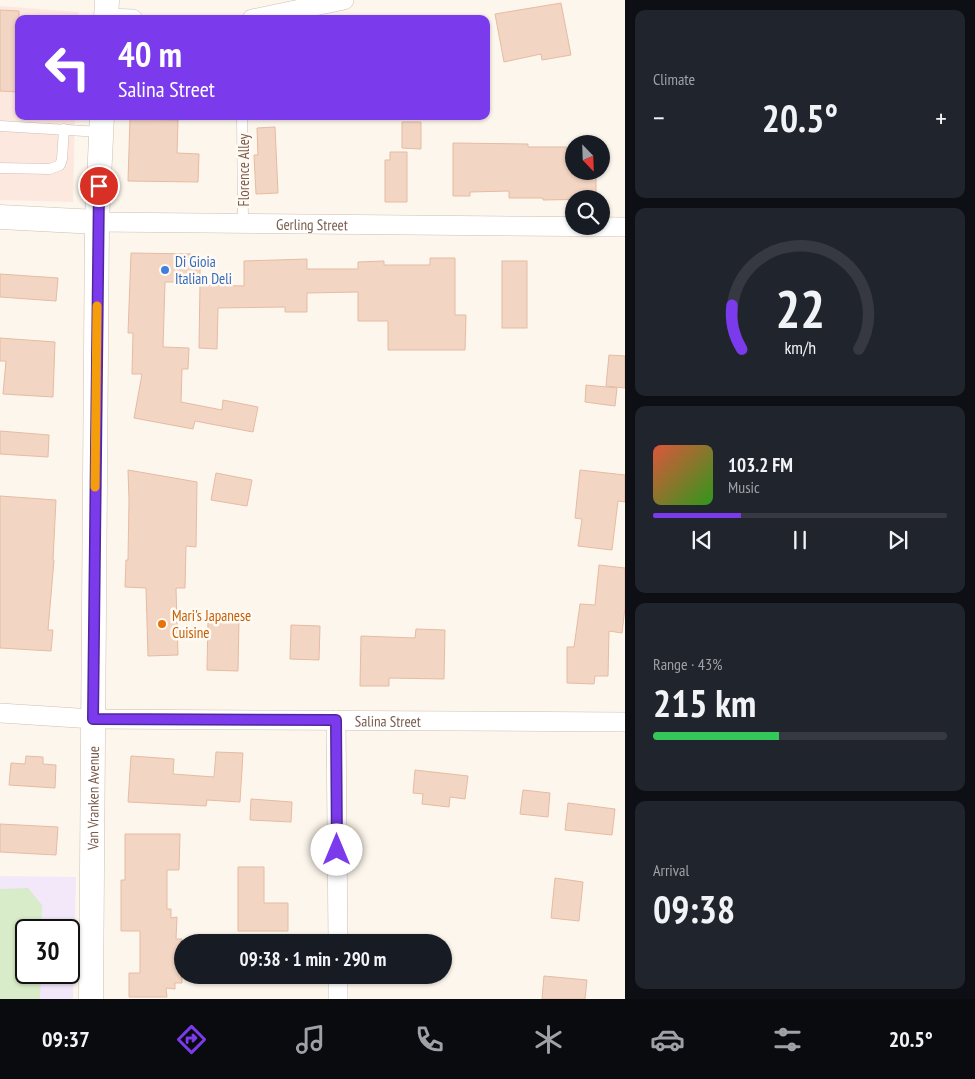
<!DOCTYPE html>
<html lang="en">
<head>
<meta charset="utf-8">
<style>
  body { margin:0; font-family:"PT Sans Narrow",sans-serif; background:#20242c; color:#f1f3f6; height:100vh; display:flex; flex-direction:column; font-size:19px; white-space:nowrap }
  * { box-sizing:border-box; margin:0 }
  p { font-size:16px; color:#9ea1a6 }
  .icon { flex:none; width:28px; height:28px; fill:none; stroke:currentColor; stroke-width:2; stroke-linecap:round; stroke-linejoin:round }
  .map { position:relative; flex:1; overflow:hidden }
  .details { display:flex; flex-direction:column; gap:10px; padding:10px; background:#0d0f14; width:350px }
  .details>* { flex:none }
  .guide { position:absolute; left:15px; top:15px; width:475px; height:105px; border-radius:10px; box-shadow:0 1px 4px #0004; background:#7c3aed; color:#fff; overflow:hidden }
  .needle { width:32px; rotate:157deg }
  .controls { position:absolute; left:565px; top:135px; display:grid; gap:10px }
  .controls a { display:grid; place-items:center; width:45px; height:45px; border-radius:50%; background:#171b24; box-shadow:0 1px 4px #0004; font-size:25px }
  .speed { position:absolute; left:15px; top:919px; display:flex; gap:10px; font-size:25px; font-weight:700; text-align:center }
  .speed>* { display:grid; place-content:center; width:65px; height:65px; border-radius:50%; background:#171b24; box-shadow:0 1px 4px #0004; line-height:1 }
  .speed .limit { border:2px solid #111; border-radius:8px; background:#fff; color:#111 }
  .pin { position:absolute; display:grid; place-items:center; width:42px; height:42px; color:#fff; margin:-21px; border:2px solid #fff; border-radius:50%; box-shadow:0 1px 5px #0007 }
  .me { position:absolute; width:55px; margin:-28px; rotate:0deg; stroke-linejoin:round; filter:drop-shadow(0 0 4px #0008) }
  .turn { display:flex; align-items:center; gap:18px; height:105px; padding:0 20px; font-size:22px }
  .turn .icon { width:65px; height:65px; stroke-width:2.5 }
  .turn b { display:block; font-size:35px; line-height:42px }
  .big { font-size:38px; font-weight:800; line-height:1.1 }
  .details .widget { flex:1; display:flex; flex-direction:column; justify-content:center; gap:8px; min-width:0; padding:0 18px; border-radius:10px; background:#20242c }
  .details .dial { align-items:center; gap:0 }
  .dial svg { height:130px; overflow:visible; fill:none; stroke:#363941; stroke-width:7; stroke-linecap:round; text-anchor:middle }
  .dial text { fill:#f1f3f6; stroke:none }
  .song { display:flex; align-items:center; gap:15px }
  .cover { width:60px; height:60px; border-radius:8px; background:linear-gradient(135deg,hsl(10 70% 55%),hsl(110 70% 35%)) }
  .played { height:5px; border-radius:2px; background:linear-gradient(90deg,#7c3aed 30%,#363941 30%) }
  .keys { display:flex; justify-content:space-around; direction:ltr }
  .heat { display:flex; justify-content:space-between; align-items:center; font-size:28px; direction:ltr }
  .charge { height:8px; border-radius:4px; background:linear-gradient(90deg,#34c759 43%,#363941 0) }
  .trip { position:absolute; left:174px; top:934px; width:278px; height:50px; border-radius:25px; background:#171b24; box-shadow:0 1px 4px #0004; font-weight:800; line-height:50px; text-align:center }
  .menu { display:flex; height:80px; justify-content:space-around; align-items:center; background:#090b0e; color:#9ea1a6 }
  .menu .icon { width:35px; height:35px }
  .menu .active { color:#7c3aed }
  .menu b { font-size:22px; color:#f1f3f6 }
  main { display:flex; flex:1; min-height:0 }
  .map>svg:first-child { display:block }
  .commercial { fill:#fde8e0 }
  .education { fill:#f3e8fa; fill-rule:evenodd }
  .green { fill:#d8ecc9 }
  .building { fill:#f3d5c3; stroke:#e6bba3 }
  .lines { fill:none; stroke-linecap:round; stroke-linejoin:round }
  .service-casing { stroke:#d1beb0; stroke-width:11 }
  .minor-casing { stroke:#d1beb0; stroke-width:20 }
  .tertiary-casing { stroke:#d1beb0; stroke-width:25 }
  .service { stroke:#fff; stroke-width:10 }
  .minor { stroke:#fff; stroke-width:19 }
  .tertiary { stroke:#fff; stroke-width:24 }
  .route-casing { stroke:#51269a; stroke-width:12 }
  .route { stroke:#7c3aed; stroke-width:9 }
  .slow { stroke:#f59e0b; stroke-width:9 }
  .shop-dot { fill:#3f7fe0; stroke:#fffaf3; stroke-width:2 }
  .food-dot { fill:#e8710a; stroke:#fffaf3; stroke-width:2 }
  .labels { text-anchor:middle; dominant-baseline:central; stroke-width:5; stroke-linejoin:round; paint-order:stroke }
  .street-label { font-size:15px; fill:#7a5c4d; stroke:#fffaf3 }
  .shop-label { font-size:15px; fill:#366cbe; stroke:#fffaf3; text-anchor:start }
  .food-label { font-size:15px; fill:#c56008; stroke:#fffaf3; text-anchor:start }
</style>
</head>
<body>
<main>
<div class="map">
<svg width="625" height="999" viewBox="0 0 625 999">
  <rect width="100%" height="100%" fill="#fdf6ec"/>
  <polygon class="commercial" points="0,6 79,12 78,19 19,19 19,116 75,116 73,202 0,200"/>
  <path class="education" d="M0,876L76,877L73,999H0ZM26,930H69V972H26Z"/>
  <polygon class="green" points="28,888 42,905 41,930 26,930 26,972 41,973 40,999 0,999 0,889"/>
  <g class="building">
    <polygon points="561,3 571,55 542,60 541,54 504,62 495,14"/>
    <polygon points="0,10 19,11 19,92 0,91"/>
    <polygon points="130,119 178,120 177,153 199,154 198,182 128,181"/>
    <polygon points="402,122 421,122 421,149 402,148"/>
    <polygon points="275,127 278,193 256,194 254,155 258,155 257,128"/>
    <polygon points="453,143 528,144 528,147 567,147 566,150 574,150 574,171 596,171 596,199 543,200 543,198 509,198 509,191 470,192 470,196 453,196"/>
    <polygon points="390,152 407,152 407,202 385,202 385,160 390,160"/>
    <polygon points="131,253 191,254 190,259 200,260 200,282 165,282 163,347 189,348 188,369 182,369 181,402 222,410 223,400 258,407 253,432 195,421 193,429 134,418 142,374 132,374 133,333 128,333"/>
    <polygon points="430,258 455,258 455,315 466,315 465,350 388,350 388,321 358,321 358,292 307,293 307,312 285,312 285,307 218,308 217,349 199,348 200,285 244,286 244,261 307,259 307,269 358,269 358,262 384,261 384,265 430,265"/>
    <rect x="502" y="261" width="25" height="67"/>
    <polygon points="0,274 58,278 56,301 0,297"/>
    <polygon points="0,338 55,342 53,397 3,394 6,361 0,361"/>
    <polygon points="609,355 625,356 625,388 606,386"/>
    <polygon points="586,385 617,388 615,406 585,402"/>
    <polygon points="0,431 49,435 48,457 0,454"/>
    <polygon points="128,470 197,482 196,547 186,546 185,588 176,588 178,655 148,656 146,588 125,587 126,560 128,560 129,500"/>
    <polygon points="580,470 625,475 625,502 618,501 612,550 578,546 582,519 575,518"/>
    <polygon points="216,473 252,480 247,506 211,500"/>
    <polygon points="0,496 56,500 53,560 54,560 48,630 53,630 51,651 0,648"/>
    <polygon points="599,565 625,568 625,608 622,633 609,631 608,676 595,676 594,684 567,683 567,647 574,647 580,604 595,605"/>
    <polygon points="208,619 239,619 238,671 207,670"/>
    <polygon points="291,625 320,626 319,660 290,659"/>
    <polygon points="416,629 445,630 444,679 389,678 389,686 360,686 361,636 415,638"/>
    <polygon points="216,752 243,753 240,802 207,800 206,806 128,802 131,756 174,759 173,774 214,777"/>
    <polygon points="26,756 43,757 43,764 56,765 55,788 9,785 11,763 25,764"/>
    <polygon points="415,770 468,776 465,799 450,797 449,807 422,804 423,794 413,793"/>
    <polygon points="523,790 550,793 548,817 520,814"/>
    <polygon points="251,799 292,802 291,822 250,820"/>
    <polygon points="568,803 615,809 612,835 565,830"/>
    <polygon points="0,824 58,827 56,855 0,852"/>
    <polygon points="125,834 180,834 179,870 167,870 167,909 171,909 171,918 177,917 176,939 182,939 182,983 175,983 175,989 166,988 167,997 129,997 129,973 140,973 140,931 121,931 121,880 125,880"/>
    <polygon points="238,867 264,867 264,903 288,903 288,931 238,931"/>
    <polygon points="555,878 583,882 579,921 551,918"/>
    <polygon points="544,976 587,980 585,999 542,999"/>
  </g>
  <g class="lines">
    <g class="service-casing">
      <g id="service">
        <polyline points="242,116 243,224"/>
        <polyline points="0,126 101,132"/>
        <polyline points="0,168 50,169 60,165 62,159 64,129"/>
      </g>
    </g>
    <g class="minor-casing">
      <g id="minor">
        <polyline points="106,18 133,19"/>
        <polyline points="252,19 344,0"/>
        <path id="s1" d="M97,222L625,227"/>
        <path id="s2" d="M0,713L93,719L625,722"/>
        <polyline points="336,720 338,942"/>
        <polyline points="338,975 338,999"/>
      </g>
    </g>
    <g class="tertiary-casing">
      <g id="tertiary">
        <polyline points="106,19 107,0"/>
        <polyline points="0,217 97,222"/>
        <path id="s3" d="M91,999L97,222L102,116"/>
      </g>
    </g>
    <use href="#service" class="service"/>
    <use href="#minor" class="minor"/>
    <use href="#tertiary" class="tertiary"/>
  </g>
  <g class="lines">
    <g class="route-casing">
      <polyline id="route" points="99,186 93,719 336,720 337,850"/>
    </g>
    <use href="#route" class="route"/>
    <polyline class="slow" points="95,487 97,306"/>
  </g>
  <circle class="shop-dot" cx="165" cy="270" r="5"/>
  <circle class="food-dot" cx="162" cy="624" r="5"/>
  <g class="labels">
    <g class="street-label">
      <text transform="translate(243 170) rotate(-90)">Florence Alley</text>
      <text stroke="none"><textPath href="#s1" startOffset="215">Gerling Street</textPath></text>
      <text stroke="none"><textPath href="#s2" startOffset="388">Salina Street</textPath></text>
      <text stroke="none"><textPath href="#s3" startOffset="201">Van Vranken Avenue</textPath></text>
    </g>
    <g class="shop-label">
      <text x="175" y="261">Di Gioia<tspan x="175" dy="17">Italian Deli</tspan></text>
    </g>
    <g class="food-label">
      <text x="172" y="615">Mari's Japanese<tspan x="172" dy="17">Cuisine</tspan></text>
    </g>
  </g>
</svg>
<div class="controls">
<a><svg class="needle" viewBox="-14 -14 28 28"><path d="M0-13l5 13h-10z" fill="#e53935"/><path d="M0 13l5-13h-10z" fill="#9ea1a6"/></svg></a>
<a><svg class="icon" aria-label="search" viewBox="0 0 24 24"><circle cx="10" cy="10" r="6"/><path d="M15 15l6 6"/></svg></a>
</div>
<div class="speed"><div class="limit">30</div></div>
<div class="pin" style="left:99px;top:186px;background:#d93025"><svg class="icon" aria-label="arrive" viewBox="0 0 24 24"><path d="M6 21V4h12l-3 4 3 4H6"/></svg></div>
<svg class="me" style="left:337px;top:850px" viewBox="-20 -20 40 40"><circle r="19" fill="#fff"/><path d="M0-13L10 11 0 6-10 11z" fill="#7c3aed"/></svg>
<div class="trip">09:38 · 1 min · 290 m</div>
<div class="guide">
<div class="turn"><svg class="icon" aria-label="left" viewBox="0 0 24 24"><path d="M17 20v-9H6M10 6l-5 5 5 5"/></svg><div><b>40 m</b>Salina Street</div></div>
</div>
</div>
<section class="details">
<div class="widget"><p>Climate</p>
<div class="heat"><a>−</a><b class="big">20.5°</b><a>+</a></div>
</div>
<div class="widget dial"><svg viewBox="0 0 100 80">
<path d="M14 69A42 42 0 1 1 86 69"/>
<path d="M14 69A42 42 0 0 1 8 42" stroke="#7c3aed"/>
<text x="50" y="56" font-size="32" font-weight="700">22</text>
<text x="50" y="72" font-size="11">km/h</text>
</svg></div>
<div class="widget">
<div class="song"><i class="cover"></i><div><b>103.2 FM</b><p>Music</p></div></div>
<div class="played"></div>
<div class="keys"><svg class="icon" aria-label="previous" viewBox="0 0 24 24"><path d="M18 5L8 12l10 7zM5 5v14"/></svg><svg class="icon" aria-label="pause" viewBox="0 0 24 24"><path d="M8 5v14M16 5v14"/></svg><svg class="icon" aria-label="next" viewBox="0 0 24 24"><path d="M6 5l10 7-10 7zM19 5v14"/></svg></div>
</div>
<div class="widget"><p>Range · 43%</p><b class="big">215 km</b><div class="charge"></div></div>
<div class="widget"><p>Arrival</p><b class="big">09:38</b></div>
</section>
</main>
<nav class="menu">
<b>09:37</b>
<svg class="icon active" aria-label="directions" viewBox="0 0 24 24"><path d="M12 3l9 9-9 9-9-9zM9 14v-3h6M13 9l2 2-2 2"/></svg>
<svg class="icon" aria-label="music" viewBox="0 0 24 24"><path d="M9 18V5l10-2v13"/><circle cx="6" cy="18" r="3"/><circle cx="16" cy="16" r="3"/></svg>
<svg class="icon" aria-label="phone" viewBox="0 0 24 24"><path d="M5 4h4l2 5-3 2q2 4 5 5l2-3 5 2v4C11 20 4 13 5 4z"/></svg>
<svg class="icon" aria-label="climate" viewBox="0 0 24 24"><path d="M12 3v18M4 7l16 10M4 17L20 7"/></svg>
<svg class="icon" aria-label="car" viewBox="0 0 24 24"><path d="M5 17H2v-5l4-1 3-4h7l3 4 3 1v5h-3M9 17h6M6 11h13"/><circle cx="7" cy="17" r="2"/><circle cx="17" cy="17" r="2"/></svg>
<svg class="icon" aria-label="filters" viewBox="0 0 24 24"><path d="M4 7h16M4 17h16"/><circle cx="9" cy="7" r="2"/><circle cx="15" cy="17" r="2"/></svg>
<b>20.5°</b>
</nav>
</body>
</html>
